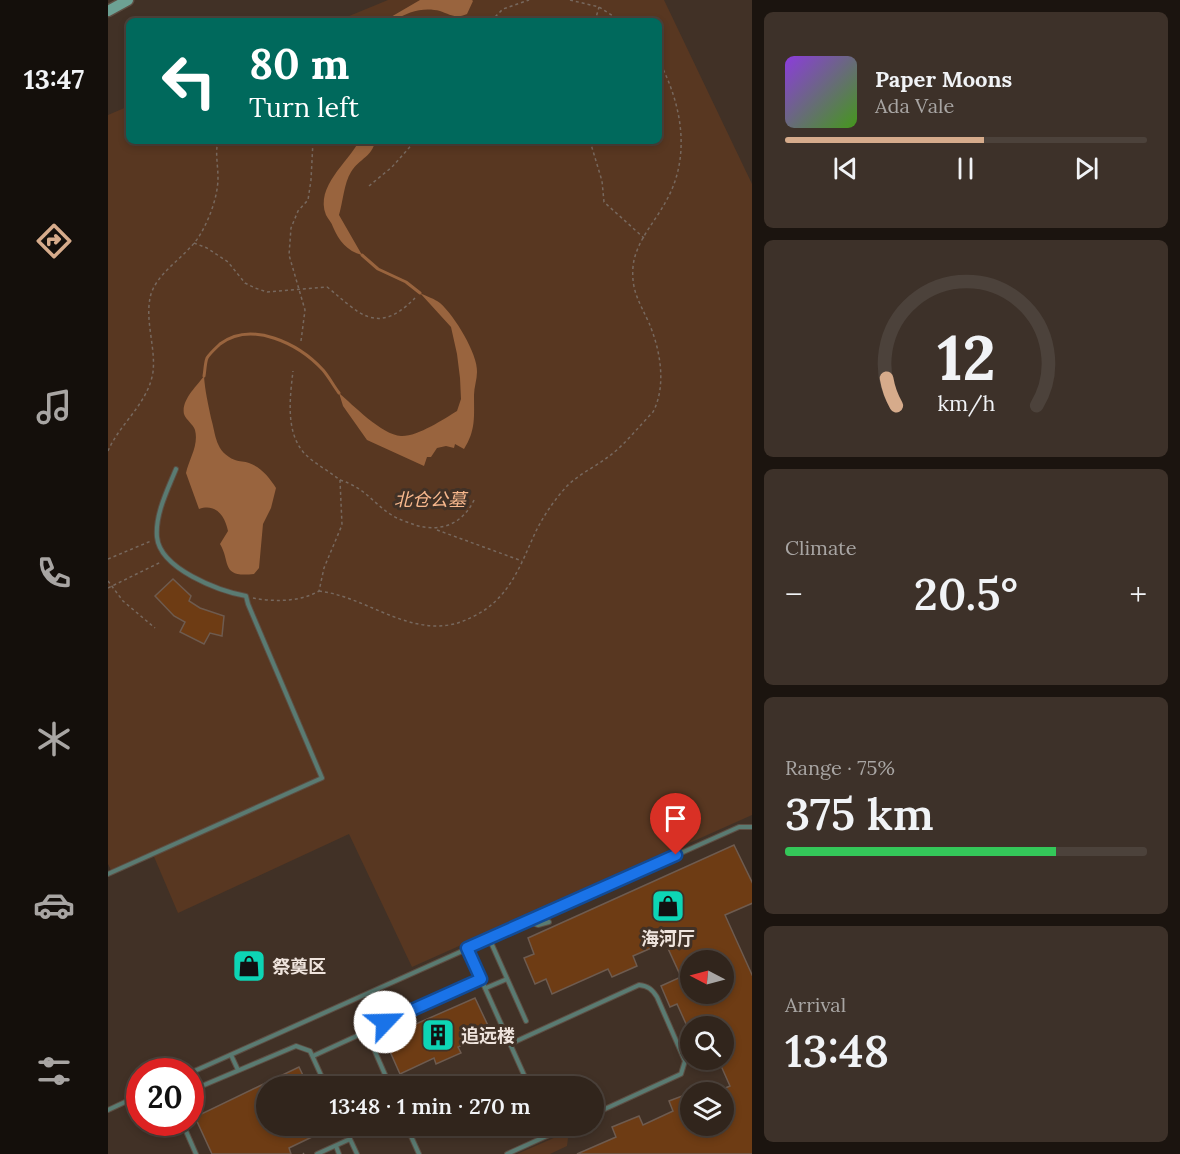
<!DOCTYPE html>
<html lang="en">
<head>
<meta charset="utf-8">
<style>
  body { margin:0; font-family:Lora,"Noto Sans SC",serif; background:#3d3129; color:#f1f3f6; height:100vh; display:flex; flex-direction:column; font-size:22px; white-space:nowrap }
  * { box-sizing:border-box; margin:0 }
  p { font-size:20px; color:#a8a5a3 }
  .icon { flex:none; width:33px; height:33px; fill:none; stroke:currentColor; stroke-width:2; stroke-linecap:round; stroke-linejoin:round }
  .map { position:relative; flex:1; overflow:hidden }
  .sheet { display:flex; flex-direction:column; gap:12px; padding:12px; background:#1b140f; width:428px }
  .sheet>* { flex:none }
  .top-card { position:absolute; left:18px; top:18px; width:536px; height:126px; border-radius:9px; box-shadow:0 3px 9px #0003,0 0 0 2px #4c423b; background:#00695c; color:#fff; overflow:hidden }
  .needle { width:39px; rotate:276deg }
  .fabs { position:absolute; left:572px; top:950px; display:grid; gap:12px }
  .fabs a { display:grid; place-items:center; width:54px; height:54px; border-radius:50%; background:#31251c; box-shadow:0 3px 9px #0003,0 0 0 2px #4c423b; font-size:30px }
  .speed { position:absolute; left:18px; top:1058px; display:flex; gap:12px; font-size:30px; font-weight:700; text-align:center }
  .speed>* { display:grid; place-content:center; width:78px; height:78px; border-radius:50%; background:#31251c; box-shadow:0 3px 9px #0003,0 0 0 2px #4c423b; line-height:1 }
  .speed .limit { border:9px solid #d22; background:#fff; color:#111 }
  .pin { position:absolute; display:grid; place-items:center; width:51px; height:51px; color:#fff; margin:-62px -26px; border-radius:50% 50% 50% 0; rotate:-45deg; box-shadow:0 0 6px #0007 }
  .pin .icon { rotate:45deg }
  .me { position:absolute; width:66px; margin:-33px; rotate:66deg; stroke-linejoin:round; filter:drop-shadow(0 0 4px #0008) }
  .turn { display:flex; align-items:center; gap:21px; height:126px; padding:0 24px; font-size:27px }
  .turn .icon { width:78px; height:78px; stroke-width:2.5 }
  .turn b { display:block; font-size:42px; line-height:51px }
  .big { font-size:45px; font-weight:600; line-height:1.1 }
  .sheet .widget { flex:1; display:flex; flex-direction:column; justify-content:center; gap:9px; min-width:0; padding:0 21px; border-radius:9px; background:#3d3129 }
  .sheet .dial { align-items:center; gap:0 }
  .dial svg { height:156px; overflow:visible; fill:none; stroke:#4c423b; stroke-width:7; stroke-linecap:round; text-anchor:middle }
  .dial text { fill:#f1f3f6; stroke:none }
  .song { display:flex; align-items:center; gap:18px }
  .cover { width:72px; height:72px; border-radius:9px; background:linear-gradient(135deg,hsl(270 70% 55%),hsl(100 70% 35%)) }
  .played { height:6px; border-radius:3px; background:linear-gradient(90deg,#d6ab8b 55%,#4c423b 55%) }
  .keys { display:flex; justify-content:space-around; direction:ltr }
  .heat { display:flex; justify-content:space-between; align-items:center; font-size:33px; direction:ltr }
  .charge { height:9px; border-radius:4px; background:linear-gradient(90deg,#34c759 75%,#4c423b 0) }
  .trip { position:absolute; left:148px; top:1076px; width:348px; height:60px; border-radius:30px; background:#31251c; box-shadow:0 3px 9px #0003,0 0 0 2px #4c423b; font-weight:600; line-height:60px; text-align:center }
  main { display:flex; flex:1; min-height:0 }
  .tab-bar { display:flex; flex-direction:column; width:108px; justify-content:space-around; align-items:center; background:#140f0b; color:#a8a5a3 }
  .tab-bar .icon { width:42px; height:42px }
  .tab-bar .active { color:#d6ab8b }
  .tab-bar b { font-size:27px; color:#f1f3f6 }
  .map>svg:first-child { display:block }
  .green { fill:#583721 }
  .water { fill:#99643e }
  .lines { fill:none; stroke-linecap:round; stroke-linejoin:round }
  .stream { stroke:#99643e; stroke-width:3 }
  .building { fill:#6e3c14; stroke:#6e5b4f; stroke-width:1.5; fill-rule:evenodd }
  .lane-casing { stroke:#5d4e43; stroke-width:6 }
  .secondary-casing { stroke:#5d4e43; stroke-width:13 }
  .path { stroke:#77685e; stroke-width:1.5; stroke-dasharray:3 3; stroke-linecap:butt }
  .lane { stroke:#5a7b72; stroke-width:4 }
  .secondary { stroke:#6da194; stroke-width:10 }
  .route-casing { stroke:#114b97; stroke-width:15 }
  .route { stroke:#1a73e8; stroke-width:10 }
  .labels { text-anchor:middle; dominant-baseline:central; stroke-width:6; stroke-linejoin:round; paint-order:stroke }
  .park-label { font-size:18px; font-style:italic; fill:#f8b88d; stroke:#413126 }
  .poi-label { font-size:18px; font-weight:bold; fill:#efe4dd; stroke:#413126; text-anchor:start }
</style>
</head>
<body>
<main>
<nav class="tab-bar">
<b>13:47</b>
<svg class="icon active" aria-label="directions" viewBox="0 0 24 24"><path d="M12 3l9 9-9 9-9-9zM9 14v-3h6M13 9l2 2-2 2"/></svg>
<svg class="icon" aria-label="music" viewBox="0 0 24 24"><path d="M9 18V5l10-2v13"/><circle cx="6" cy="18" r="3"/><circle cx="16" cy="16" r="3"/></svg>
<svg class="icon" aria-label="phone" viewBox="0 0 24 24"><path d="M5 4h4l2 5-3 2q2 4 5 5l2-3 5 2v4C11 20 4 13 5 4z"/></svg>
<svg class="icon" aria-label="climate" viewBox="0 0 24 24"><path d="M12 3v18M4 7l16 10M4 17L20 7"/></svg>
<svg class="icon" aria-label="car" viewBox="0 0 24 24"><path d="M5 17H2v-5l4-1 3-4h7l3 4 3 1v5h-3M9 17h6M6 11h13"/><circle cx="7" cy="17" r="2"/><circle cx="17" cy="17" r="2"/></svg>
<svg class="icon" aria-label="filters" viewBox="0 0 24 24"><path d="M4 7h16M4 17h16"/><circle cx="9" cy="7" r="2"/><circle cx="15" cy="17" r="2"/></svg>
</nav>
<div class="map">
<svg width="645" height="1154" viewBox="0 0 645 1154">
  <rect width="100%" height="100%" fill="#413126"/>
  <g class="green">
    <polygon points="280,0 556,0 644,184 644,815 304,967 241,834 70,913 44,852 3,870 0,864 0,115 21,106 21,141 550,141 550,21 229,21"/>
    <polygon points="455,1134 460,1138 459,1146 442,1154 409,1154"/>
  </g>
  <g class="water">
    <path d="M312,0H364L365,1L359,14C348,19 343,15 332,11C317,7 299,11 287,21H276Z"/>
    <path d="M251,141H267C265,156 251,159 243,172C236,183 235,202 231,215L254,255C239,251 231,241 225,227C224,223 220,219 218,215C207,186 240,163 251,141Z"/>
    <path d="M312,293C318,296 327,299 332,303C346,315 370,354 369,372C369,380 366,387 366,395C366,417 368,430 356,449L347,444L346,448L338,446L329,448L323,457H319L316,466L259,440L235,406L231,393C245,405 274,435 293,436C309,437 336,419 349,411L353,399L352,378L349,354L343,327Z"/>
    <path d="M96,376C97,391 100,403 103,418C108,435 107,452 127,460C131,462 137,461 141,463C153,467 162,478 168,488L163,508L155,524L151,568L146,574C112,578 123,562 112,544L120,531C117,516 108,503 91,509L78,473C81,459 91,445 87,430C85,424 78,420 76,414C73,400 89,386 96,376Z"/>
  </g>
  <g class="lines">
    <g class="stream">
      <polyline points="254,255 270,269 298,282 312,293"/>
      <path d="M96,376C97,371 97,363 99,358C102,353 108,348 112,344C144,320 191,344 215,370C221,377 225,385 231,393"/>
    </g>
  </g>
  <g class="building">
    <polygon points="65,579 83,596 81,601 92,608 116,616 114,636 102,633 96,644 72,632 77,622 66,616 47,596"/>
    <path d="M626,845L645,884V903L617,915L645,977V1154H469L508,1137L504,1127L531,1116L535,1125L565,1111L561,1101L582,1093V1125H615V1089L622,1086L610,1059H615V1026H579L569,1004L562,1007L553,986L573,977L557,942L525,956L529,966L504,977L500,969L444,994L438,979L427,984L416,958L426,954L420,938ZM582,960H615V993H582Z"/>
    <polygon points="367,998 383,1032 350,1047 353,1053 328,1064 326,1058 292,1074 276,1038"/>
    <polygon points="191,1067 200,1086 159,1086 159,1125 229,1125 181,1148 183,1154 104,1154 87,1117"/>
  </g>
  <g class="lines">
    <g class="lane-casing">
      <g id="lane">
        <path d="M0,874L214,778L140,604L138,596C111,591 52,569 49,537C47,514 60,489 68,469"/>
        <polyline points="421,922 430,925 441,922"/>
        <polyline points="381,938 418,1021"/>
        <polyline points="359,948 421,1086"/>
        <polyline points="378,988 399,979"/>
        <polyline points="258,1031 282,1086"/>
        <path d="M402,1044L531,985C540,986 544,989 549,997L577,1061L573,1074L486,1114"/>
        <polyline points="123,1055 130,1070"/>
        <polyline points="205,1056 373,979"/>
        <polyline points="82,1073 631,827 645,827"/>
        <polyline points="82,1091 188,1046 202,1051 218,1086"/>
        <polyline points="0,1110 32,1095"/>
        <polyline points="74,1122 88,1154"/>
        <polyline points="298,1125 311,1154"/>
        <polyline points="438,1125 442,1135"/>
        <polyline points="242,1139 249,1154"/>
        <polyline points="228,1146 231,1154"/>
        <polyline points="209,1154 242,1139 236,1125"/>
        <polyline points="399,1154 463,1125"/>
      </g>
    </g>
    <g class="secondary-casing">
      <polyline id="secondary" points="0,11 20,0"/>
    </g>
    <g class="path">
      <polyline points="462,0 491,7 513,21"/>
      <polyline points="383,21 395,9 421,0"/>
      <polyline points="487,21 491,7"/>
      <polyline points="482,141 494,181 496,202 536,238"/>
      <polyline points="261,186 284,167 307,141"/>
      <path d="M86,243L99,248L120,262L137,283L147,288L159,292L219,287C227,293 233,299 241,305C267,327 285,320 307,298"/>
      <polyline points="193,341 197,310 181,255 183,228 190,211 200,200 203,180 205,141"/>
      <path d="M0,451C12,423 40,404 45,372C48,347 36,319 43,294C50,272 76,258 90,238C100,223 110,197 110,178C110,165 107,153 110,141"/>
      <path d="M232,480C257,488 263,501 282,514C289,519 299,522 307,525C334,533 356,523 367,498"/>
      <polyline points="329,530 414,561"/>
      <polyline points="0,559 43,541"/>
      <polyline points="0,581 15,601 47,628"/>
      <polyline points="0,588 53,562"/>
      <path d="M211,591C252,596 288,626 329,626C341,626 353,623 364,617C401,600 412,566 428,531C436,515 447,499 459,486C471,474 487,467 500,457C516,446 531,426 545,412C559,385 552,349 541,323C532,303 523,291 525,267C527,243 546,223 557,203C584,157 574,104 550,59"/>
      <path d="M145,598C166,602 192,602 211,591L216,568L234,525L232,480C221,471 207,464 197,454C177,433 182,397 185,371"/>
      <polyline points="393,1081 408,1074"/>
      <polyline points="195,1153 196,1154"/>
    </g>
    <use href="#lane" class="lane"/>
    <use href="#secondary" class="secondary"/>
  </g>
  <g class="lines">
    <g class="route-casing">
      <polyline id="route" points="277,1022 373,979 359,948 568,855"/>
    </g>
    <use href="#route" class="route"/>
  </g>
  <defs>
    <g id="shop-square" transform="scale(1.725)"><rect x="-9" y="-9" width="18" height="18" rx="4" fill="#0dd5b5" stroke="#413126"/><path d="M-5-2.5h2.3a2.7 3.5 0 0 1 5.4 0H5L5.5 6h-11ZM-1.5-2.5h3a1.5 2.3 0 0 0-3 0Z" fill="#111"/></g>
    <g id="building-square" transform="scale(1.725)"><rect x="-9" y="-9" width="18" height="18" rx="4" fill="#0dd5b5" stroke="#413126"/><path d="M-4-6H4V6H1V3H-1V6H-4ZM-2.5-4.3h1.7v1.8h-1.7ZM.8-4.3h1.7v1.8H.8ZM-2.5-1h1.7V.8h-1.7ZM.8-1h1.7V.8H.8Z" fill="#111"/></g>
  </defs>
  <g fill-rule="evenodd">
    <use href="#shop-square" x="560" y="906"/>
    <use href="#shop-square" x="141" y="966"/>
    <use href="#building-square" x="330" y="1035"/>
  </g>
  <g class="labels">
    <g class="park-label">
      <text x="322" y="499">北仓公墓</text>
    </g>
    <g class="poi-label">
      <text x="560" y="938" text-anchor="middle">海河厅</text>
      <text x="164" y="966">祭奠区</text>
      <text x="353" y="1035">追远楼</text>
    </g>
  </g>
</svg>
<div class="fabs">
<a><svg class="needle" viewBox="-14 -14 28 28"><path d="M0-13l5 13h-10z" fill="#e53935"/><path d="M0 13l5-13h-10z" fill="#a8a5a3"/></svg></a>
<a><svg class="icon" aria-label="search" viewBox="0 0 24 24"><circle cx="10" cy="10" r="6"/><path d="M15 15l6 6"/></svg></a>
<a><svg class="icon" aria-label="layers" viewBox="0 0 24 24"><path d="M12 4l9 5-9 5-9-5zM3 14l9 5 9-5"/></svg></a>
</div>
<div class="speed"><div class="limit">20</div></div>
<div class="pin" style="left:568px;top:855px;background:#d93025"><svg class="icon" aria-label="arrive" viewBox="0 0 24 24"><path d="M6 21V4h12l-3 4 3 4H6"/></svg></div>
<svg class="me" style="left:277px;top:1022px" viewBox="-20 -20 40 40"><circle r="19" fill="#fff"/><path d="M0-13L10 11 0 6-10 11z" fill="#1a73e8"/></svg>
<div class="trip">13:48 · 1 min · 270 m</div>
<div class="top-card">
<div class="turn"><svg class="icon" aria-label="left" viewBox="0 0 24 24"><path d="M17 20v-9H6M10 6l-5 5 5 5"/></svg><div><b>80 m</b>Turn left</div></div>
</div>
</div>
<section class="sheet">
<div class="widget">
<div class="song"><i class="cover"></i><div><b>Paper Moons</b><p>Ada Vale</p></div></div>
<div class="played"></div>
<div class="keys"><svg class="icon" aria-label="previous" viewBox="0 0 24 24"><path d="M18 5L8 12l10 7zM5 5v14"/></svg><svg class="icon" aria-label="pause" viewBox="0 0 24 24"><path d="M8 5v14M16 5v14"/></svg><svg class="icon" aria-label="next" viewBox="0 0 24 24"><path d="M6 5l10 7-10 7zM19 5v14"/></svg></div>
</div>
<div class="widget dial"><svg viewBox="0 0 100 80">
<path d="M14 69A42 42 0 1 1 86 69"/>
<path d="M14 69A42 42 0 0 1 9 55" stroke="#d6ab8b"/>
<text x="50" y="56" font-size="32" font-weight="700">12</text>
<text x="50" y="72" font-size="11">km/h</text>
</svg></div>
<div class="widget"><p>Climate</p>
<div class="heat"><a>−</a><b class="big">20.5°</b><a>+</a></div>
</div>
<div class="widget"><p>Range · 75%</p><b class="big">375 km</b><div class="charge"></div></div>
<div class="widget"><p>Arrival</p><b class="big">13:48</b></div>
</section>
</main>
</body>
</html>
